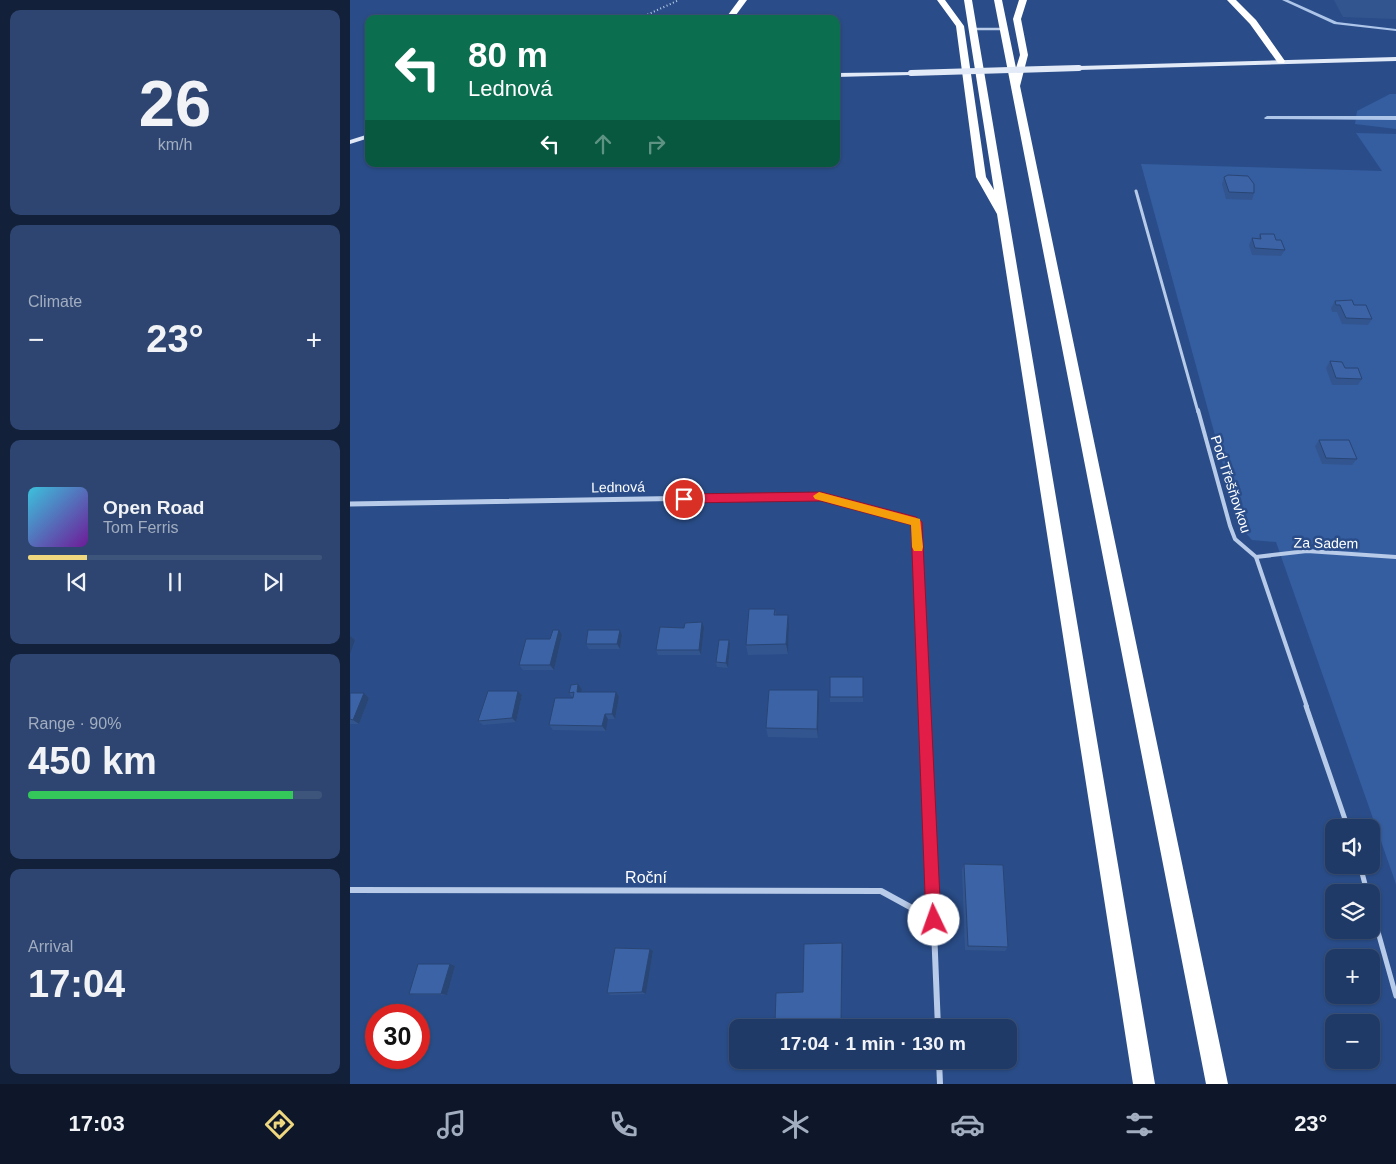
<!DOCTYPE html>
<html lang="en">
<head>
<meta charset="utf-8">
<style>
  body { margin:0; font-family:Arial,sans-serif; background:#2d4570; color:#f1f3f6; height:100vh; display:flex; flex-direction:column; font-size:19px; white-space:nowrap }
  * { box-sizing:border-box; margin:0 }
  p { font-size:16px; color:#a2adc0 }
  .icon { flex:none; width:28px; height:28px; fill:none; stroke:currentColor; stroke-width:2; stroke-linecap:round; stroke-linejoin:round }
  .map { position:relative; flex:1; overflow:hidden }
  .details { display:flex; flex-direction:column; gap:10px; padding:10px; background:#122039; width:350px }
  .details>* { flex:none }
  .guide { position:absolute; left:15px; top:15px; width:475px; height:152px; border-radius:10px; box-shadow:0 1px 4px #0004,0 0 0 1px #3d547b; background:#0b6e4f; color:#fff; overflow:hidden }
  .controls { position:absolute; left:975px; top:819px; display:grid; gap:10px }
  .controls a { display:grid; place-items:center; width:55px; height:55px; border-radius:10px; background:#203a67; box-shadow:0 1px 4px #0004,0 0 0 1px #3d547b; font-size:25px }
  .speed { position:absolute; left:15px; top:1004px; display:flex; gap:10px; font-size:25px; font-weight:700; text-align:center }
  .speed>* { display:grid; place-content:center; width:65px; height:65px; border-radius:50%; background:#203a67; box-shadow:0 1px 4px #0004,0 0 0 1px #3d547b; line-height:1 }
  .speed .limit { border:8px solid #d22; background:#fff; color:#111 }
  .pin { position:absolute; display:grid; place-items:center; width:42px; height:42px; color:#fff; margin:-21px; border:2px solid #fff; border-radius:50%; box-shadow:0 1px 5px #0007 }
  .me { position:absolute; width:55px; margin:-28px; rotate:357deg; stroke-linejoin:round; filter:drop-shadow(0 0 4px #0008) }
  .turn { display:flex; align-items:center; gap:18px; height:105px; padding:0 20px; font-size:22px }
  .turn .icon { width:65px; height:65px; stroke-width:2.5 }
  .turn b { display:block; font-size:35px; line-height:42px }
  .lanes { display:flex; align-items:center; height:48px; padding:0 20px; background:#0003; justify-content:center; gap:25px; direction:ltr }
  .lanes .off { opacity:.35 }
  .big { font-size:38px; font-weight:700; line-height:1.1 }
  .details .tile { flex:1; display:flex; flex-direction:column; justify-content:center; gap:8px; min-width:0; padding:0 18px; border-radius:10px; background:#2d4570 }
  .details .dial { align-items:center; gap:0 }
  .dial b { font-size:65px; line-height:1 }
  .song { display:flex; align-items:center; gap:15px }
  .cover { width:60px; height:60px; border-radius:8px; background:linear-gradient(135deg,hsl(190 70% 55%),hsl(280 70% 35%)) }
  .played { height:5px; border-radius:2px; background:linear-gradient(90deg,#efd780 20%,#3d547b 20%) }
  .keys { display:flex; justify-content:space-around; direction:ltr }
  .heat { display:flex; justify-content:space-between; align-items:center; font-size:28px; direction:ltr }
  .charge { height:8px; border-radius:4px; background:linear-gradient(90deg,#34c759 90%,#3d547b 0) }
  .trip { position:absolute; left:379px; top:1019px; width:288px; height:50px; border-radius:10px; background:#203a67; box-shadow:0 1px 4px #0004,0 0 0 1px #3d547b; font-weight:700; line-height:50px; text-align:center }
  .menu { display:flex; height:80px; justify-content:space-around; align-items:center; background:#0d1729; color:#a2adc0 }
  .menu .icon { width:35px; height:35px }
  .menu .on { color:#efd780 }
  .menu b { font-size:22px; color:#f1f3f6 }
  main { display:flex; flex:1; min-height:0 }
  .map>svg:first-child { display:block }
  .green { fill:#355ea1 }
  .lines { fill:none; stroke-linecap:round; stroke-linejoin:round }
  .stream { fill:#adc5e9; fill-rule:evenodd }
  .path { stroke:#b8cbe9; stroke-width:2; stroke-dasharray:1 2.5; stroke-linecap:butt }
  .lane-far3 { stroke:#b8cbe9; stroke-width:2.5 }
  .lane-far2 { stroke:#b8cbe9; stroke-width:3 }
  .lane-far1 { stroke:#b8cbe9; stroke-width:4 }
  .lane { stroke:#b8cbe9; stroke-width:5 }
  .street-far1 { stroke:#b8cbe9; stroke-width:5 }
  .street { stroke:#b8cbe9; stroke-width:6 }
  .secondary { fill:#e2eaf8; fill-rule:evenodd }
  .highway { fill:#fff; fill-rule:evenodd }
  .secondary-bridge { stroke:#e2eaf8; stroke-width:6 }
  .wall { fill:#33558f }
  .shaded-wall { fill:#294574 }
  .building { fill:#3b63a6; stroke:#294574 }
  .route { fill:#e11d48; stroke:#92132f }
  .slow { fill:#f59e0b }
  .labels { text-anchor:middle; dominant-baseline:central; stroke-width:5; stroke-linejoin:round; paint-order:stroke }
  .street-label { font-size:14px; fill:#fff; stroke:#2a4d89 }
  .near-street-label { font-size:16px; fill:#fff; stroke:#2a4d89 }
</style>
</head>
<body>
<main>
<section class="details">
<div class="tile dial"><b>26</b><p>km/h</p></div>
<div class="tile"><p>Climate</p>
<div class="heat"><a>−</a><b class="big">23°</b><a>+</a></div>
</div>
<div class="tile">
<div class="song"><i class="cover"></i><div><b>Open Road</b><p>Tom Ferris</p></div></div>
<div class="played"></div>
<div class="keys"><svg class="icon" aria-label="previous" viewBox="0 0 24 24"><path d="M18 5L8 12l10 7zM5 5v14"/></svg><svg class="icon" aria-label="pause" viewBox="0 0 24 24"><path d="M8 5v14M16 5v14"/></svg><svg class="icon" aria-label="next" viewBox="0 0 24 24"><path d="M6 5l10 7-10 7zM19 5v14"/></svg></div>
</div>
<div class="tile"><p>Range · 90%</p><b class="big">450 km</b><div class="charge"></div></div>
<div class="tile"><p>Arrival</p><b class="big">17:04</b></div>
</section>
<div class="map">
<svg width="1046" height="1084" viewBox="0 0 1046 1084">
  <rect width="100%" height="100%" fill="#2a4d89"/>
  <g class="green">
    <polygon points="1040,94 1046,94 1046,129 1005,124 1007,111"/>
    <polygon points="1006,133 1046,134 1046,884 926,542 902,540 890,527 791,164 1032,171"/>
  </g>
  <g class="lines">
    <g class="stream">
      <polygon points="932,0 938,0 987,22 1046,29 1046,31 984,24"/>
      <polygon points="917,116 1046,116 1046,120 915,119 914,118"/>
    </g>
    <polyline class="path" points="288,19 329,0"/>
    <polyline class="lane-far3" points="623,29 653,29"/>
    <polyline class="lane-far2" points="786,191 848,412"/>
    <g class="lane-far1">
      <polyline points="848,410 880,526 885,539 906,557 957,707"/>
      <polyline points="906,557 957,551 1046,557"/>
    </g>
    <g class="lane">
      <polyline points="956,706 998,828"/>
      <polyline points="1010,865 1017,892"/>
      <polyline points="1021,907 1046,996"/>
    </g>
    <polyline class="street-far1" points="0,504 471,496 567,522 575,707"/>
    <g class="street">
      <polyline points="575,706 588,1028"/>
      <polyline points="0,890 531,891 584,920"/>
      <polyline points="589,1060 590,1084"/>
    </g>
    <g class="secondary">
      <polygon points="1046,57 1046,61 729,70 726,68 729,66"/>
      <polygon points="563,72 563,74 561,75 486,77 486,73"/>
      <polygon points="19,134 19,138 0,144 0,140"/>
    </g>
    <g class="highway">
      <polygon points="389,0 397,0 383,19 375,19"/>
      <polygon points="587,0 595,0 614,26 636,177 644,190 614,0 622,0 805,1084 783,1084 647,214 626,177 606,26"/>
      <polygon points="644,0 652,0 666,68 670,55 663,19 669,0 677,0 671,19 678,55 670,86 878,1084 856,1084"/>
      <polygon points="877,0 886,0 906,20 935,61 934,63 928,63 900,24"/>
    </g>
    <polyline class="secondary-bridge" points="561,73 729,68"/>
  </g>
  <g class="wall">
    <polygon points="984,0 1046,0 1046,19 993,17"/>
    <polygon points="874,177 904,193 902,200 876,199 872,184"/>
    <polygon points="910,234 926,240 935,250 931,256 902,255 899,245 902,238 908,239"/>
    <polygon points="985,301 1004,305 1022,319 1018,325 992,324 987,312 982,312 981,308"/>
    <polygon points="980,361 995,368 1012,379 1008,385 982,385 976,368"/>
    <polygon points="969,440 1007,459 1002,465 972,464 965,446"/>
    <polygon points="425,609 426,615 439,626 438,654 398,655 396,645"/>
    <polygon points="354,628 351,655 308,655 306,650"/>
    <polygon points="270,630 272,635 270,649 239,649 236,644"/>
    <polygon points="212,635 204,670 173,670 169,665 200,639"/>
    <polygon points="380,645 378,668 367,667 366,662"/>
    <polygon points="513,677 513,702 480,702 480,697"/>
    <polygon points="228,684 232,689 231,692 269,697 265,719 258,719 256,731 203,730 199,725 223,698 219,693"/>
    <polygon points="168,691 172,695 166,722 133,725 128,721"/>
    <polygon points="0,693 14,693 19,698 9,724 0,724"/>
    <polygon points="469,700 468,738 418,737 416,728"/>
    <polygon points="614,864 658,947 655,951 615,950 612,870"/>
    <polygon points="492,943 493,948 491,1026 427,1026 425,1024 453,992"/>
    <polygon points="300,949 303,951 296,994 261,995 257,993"/>
    <polygon points="105,966 97,995 65,995 59,994"/>
  </g>
  <g class="shaded-wall">
    <polygon points="438,615 439,626 438,654 436,644"/>
    <polygon points="352,622 354,628 351,655 349,650"/>
    <polygon points="209,630 212,635 204,670 200,665"/>
    <polygon points="270,630 272,635 270,649 267,644"/>
    <polygon points="0,636 5,640 0,654"/>
    <polygon points="379,640 380,645 378,668 376,663"/>
    <polygon points="228,684 232,689 230,697 227,692"/>
    <polygon points="468,690 469,700 468,738 467,729"/>
    <polygon points="168,691 172,695 166,722 162,718"/>
    <polygon points="266,692 269,697 265,719 262,714"/>
    <polygon points="14,693 19,698 9,724 3,720"/>
    <polygon points="255,714 258,719 256,731 252,726"/>
    <polygon points="492,943 493,948 491,1026 491,1023"/>
    <polygon points="300,949 303,951 296,994 292,992"/>
    <polygon points="100,964 105,966 97,995 91,994"/>
  </g>
  <g class="building">
    <polygon points="878,175 898,176 904,184 904,193 879,192 874,177"/>
    <polygon points="910,234 924,234 926,240 931,240 935,250 905,248 902,238 911,239"/>
    <polygon points="1002,300 1004,305 1016,305 1022,319 996,318 990,305 986,305 985,301"/>
    <polygon points="980,361 992,362 995,368 1008,368 1012,379 986,378"/>
    <polygon points="969,440 999,440 1007,459 976,458"/>
    <polygon points="399,609 425,609 424,615 438,615 436,644 396,645"/>
    <polygon points="352,622 349,650 306,650 310,627 334,628 335,623"/>
    <polygon points="203,630 209,630 200,665 169,665 176,639 200,639"/>
    <polygon points="238,630 270,630 267,644 236,644"/>
    <polygon points="369,640 379,640 376,663 366,662"/>
    <rect x="480" y="677" width="33" height="20"/>
    <polygon points="228,684 227,692 266,692 262,714 255,714 252,726 199,725 205,698 223,698 224,692 219,693 221,685"/>
    <polygon points="419,690 468,690 467,729 416,728"/>
    <polygon points="138,691 168,691 162,718 128,721"/>
    <polygon points="0,693 14,693 3,720 0,719"/>
    <polygon points="614,864 653,865 658,947 618,946"/>
    <polygon points="492,943 491,1023 425,1024 426,993 453,992 454,944"/>
    <polygon points="265,948 300,949 292,992 257,993"/>
    <polygon points="68,964 100,964 91,994 59,994"/>
  </g>
  <polygon class="route" points="471,492 566,517 572,522 591,920 589,925 584,927 578,925 576,920 561,525 471,501 334,503 328,499 334,494"/>
  <polygon class="slow" points="469,492 570,519 573,547 572,551 564,551 562,547 561,525 465,499 463,496"/>
  <g class="labels">
    <g class="street-label">
      <text transform="translate(881 484) rotate(72)">Pod Třešňovkou</text>
      <text transform="translate(268 487) rotate(-1)">Lednová</text>
      <text transform="translate(976 543) rotate(1)">Za Sadem</text>
    </g>
    <g class="near-street-label">
      <text x="296" y="877">Roční</text>
    </g>
  </g>
</svg>
<div class="controls">
<a><svg class="icon" aria-label="sound" viewBox="0 0 24 24"><path d="M4 9h4l5-4v14l-5-4H4zM17 9q2 3 0 6"/></svg></a>
<a><svg class="icon" aria-label="layers" viewBox="0 0 24 24"><path d="M12 4l9 5-9 5-9-5zM3 14l9 5 9-5"/></svg></a>
<a>+</a>
<a>−</a>
</div>
<div class="speed"><div class="limit">30</div></div>
<div class="pin" style="left:334px;top:499px;background:#d93025"><svg class="icon" aria-label="arrive" viewBox="0 0 24 24"><path d="M6 21V4h12l-3 4 3 4H6"/></svg></div>
<svg class="me" style="left:584px;top:920px" viewBox="-20 -20 40 40"><circle r="19" fill="#fff"/><path d="M0-13L10 11 0 6-10 11z" fill="#e11d48"/></svg>
<div class="trip">17:04 · 1 min · 130 m</div>
<div class="guide">
<div class="turn"><svg class="icon" aria-label="left" viewBox="0 0 24 24"><path d="M17 20v-9H6M10 6l-5 5 5 5"/></svg><div><b>80 m</b>Lednová</div></div>
<div class="lanes"><svg class="icon" aria-label="left" viewBox="0 0 24 24"><path d="M17 20v-9H6M10 6l-5 5 5 5"/></svg><svg class="icon off" aria-label="ahead" viewBox="0 0 24 24"><path d="M12 20V5M6 11l6-6 6 6"/></svg><svg class="icon off" aria-label="right" viewBox="0 0 24 24"><path d="M7 20v-9h11M14 6l5 5-5 5"/></svg></div>
</div>
</div>
</main>
<nav class="menu">
<b>17:03</b>
<svg class="icon on" aria-label="directions" viewBox="0 0 24 24"><path d="M12 3l9 9-9 9-9-9zM9 14v-3h6M13 9l2 2-2 2"/></svg>
<svg class="icon" aria-label="music" viewBox="0 0 24 24"><path d="M9 18V5l10-2v13"/><circle cx="6" cy="18" r="3"/><circle cx="16" cy="16" r="3"/></svg>
<svg class="icon" aria-label="phone" viewBox="0 0 24 24"><path d="M5 4h4l2 5-3 2q2 4 5 5l2-3 5 2v4C11 20 4 13 5 4z"/></svg>
<svg class="icon" aria-label="climate" viewBox="0 0 24 24"><path d="M12 3v18M4 7l16 10M4 17L20 7"/></svg>
<svg class="icon" aria-label="car" viewBox="0 0 24 24"><path d="M5 17H2v-5l4-1 3-4h7l3 4 3 1v5h-3M9 17h6M6 11h13"/><circle cx="7" cy="17" r="2"/><circle cx="17" cy="17" r="2"/></svg>
<svg class="icon" aria-label="filters" viewBox="0 0 24 24"><path d="M4 7h16M4 17h16"/><circle cx="9" cy="7" r="2"/><circle cx="15" cy="17" r="2"/></svg>
<b>23°</b>
</nav>
</body>
</html>
